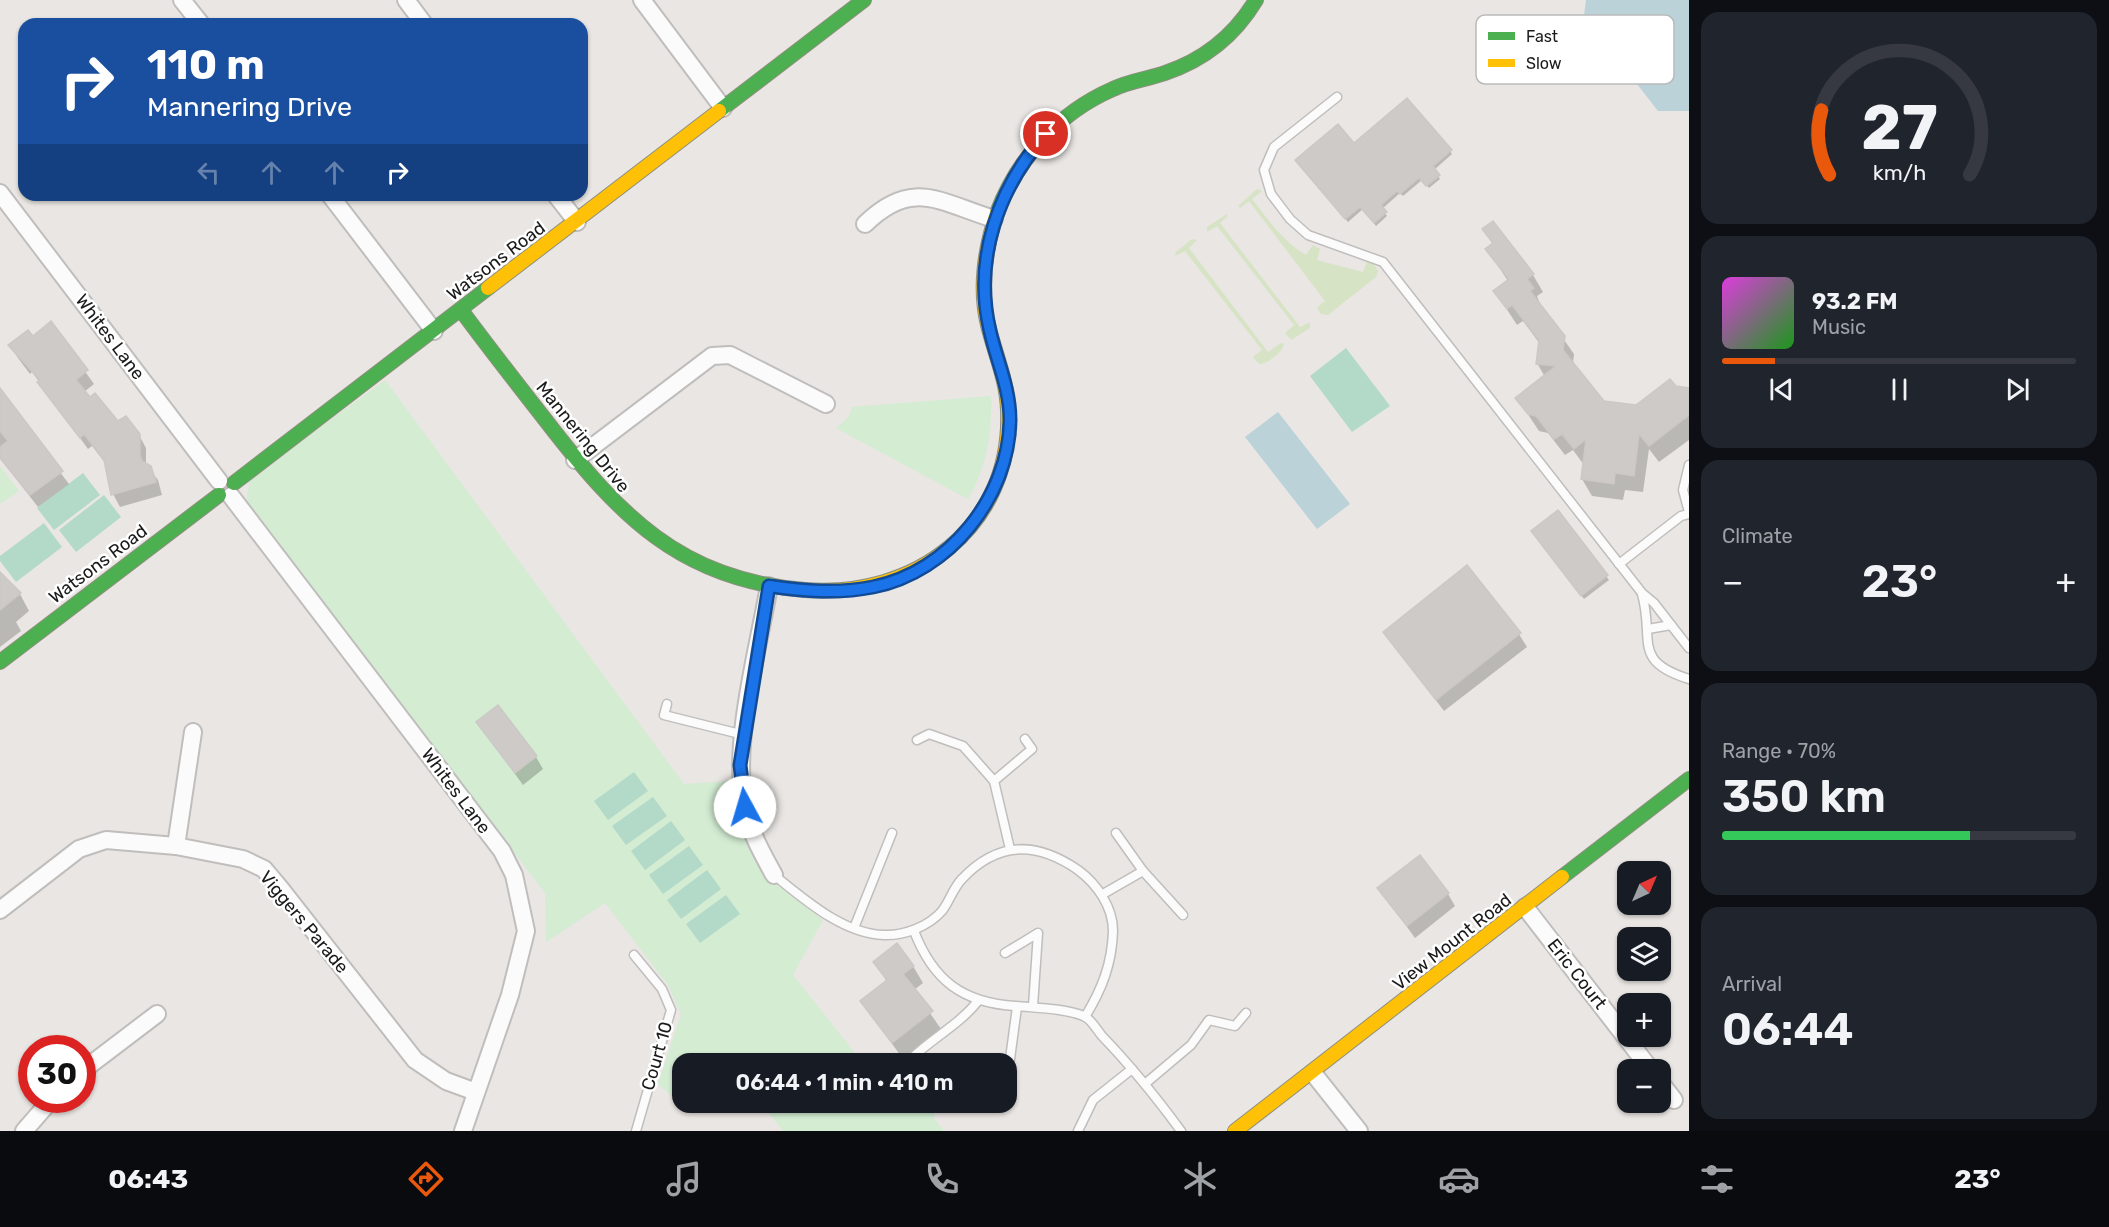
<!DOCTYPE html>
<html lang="en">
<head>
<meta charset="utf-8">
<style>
  body { margin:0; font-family:Rubik,sans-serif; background:#20242c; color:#f1f3f6; height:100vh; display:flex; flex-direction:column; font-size:22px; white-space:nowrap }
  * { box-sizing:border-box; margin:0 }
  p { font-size:20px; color:#9ea1a6 }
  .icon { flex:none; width:33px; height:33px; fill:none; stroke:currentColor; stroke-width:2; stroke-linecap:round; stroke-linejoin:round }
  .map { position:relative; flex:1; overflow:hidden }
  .drawer { display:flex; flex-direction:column; gap:12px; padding:12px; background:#0d0f14; width:420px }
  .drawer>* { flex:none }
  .banner { position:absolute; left:18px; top:18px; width:570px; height:183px; border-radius:18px; box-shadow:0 2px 4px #0004; background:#1a4fa0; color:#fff; overflow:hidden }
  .needle { width:39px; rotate:44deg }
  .controls { position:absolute; left:1617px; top:861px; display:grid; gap:12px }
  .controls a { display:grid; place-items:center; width:54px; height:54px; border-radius:12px; background:#171b24; box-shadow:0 2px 4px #0004; font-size:30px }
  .speed { position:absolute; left:18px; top:1035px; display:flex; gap:12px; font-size:30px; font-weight:700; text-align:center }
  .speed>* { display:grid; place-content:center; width:78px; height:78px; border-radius:50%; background:#171b24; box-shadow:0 2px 4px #0004; line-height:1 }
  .speed .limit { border:9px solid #d22; background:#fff; color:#111 }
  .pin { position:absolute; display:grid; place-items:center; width:51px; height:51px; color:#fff; margin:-26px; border:3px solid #fff; border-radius:50%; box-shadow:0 2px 6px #0007 }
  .me { position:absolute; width:66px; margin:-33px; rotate:354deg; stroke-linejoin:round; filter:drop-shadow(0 0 4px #0008) }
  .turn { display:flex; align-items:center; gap:21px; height:126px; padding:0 30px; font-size:27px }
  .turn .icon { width:78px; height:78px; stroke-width:2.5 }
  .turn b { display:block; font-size:42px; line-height:51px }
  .lanes { display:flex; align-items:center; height:57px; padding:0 30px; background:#0003; justify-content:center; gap:30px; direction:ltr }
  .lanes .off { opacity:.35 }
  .big { font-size:45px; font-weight:600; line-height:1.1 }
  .drawer .card { flex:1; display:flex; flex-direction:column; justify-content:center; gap:9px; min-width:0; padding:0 21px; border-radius:18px; background:#20242c }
  .drawer .dial { align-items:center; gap:0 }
  .dial svg { height:156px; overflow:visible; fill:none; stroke:#363941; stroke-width:7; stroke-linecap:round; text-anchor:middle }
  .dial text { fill:#f1f3f6; stroke:none }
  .song { display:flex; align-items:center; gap:18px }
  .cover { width:72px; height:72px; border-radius:9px; background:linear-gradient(135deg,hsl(300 70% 55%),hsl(120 70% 35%)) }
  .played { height:6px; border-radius:3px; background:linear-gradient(90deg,#ea580c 15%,#363941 15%) }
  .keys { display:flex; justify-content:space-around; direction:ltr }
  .heat { display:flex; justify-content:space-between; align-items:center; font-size:33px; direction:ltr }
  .charge { height:9px; border-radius:4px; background:linear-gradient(90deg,#34c759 70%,#363941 0) }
  .trip { position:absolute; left:672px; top:1053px; width:345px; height:60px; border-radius:18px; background:#171b24; box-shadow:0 2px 4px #0004; font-weight:600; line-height:60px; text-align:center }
  .tab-bar { display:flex; height:96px; justify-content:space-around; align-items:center; background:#090b0e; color:#9ea1a6 }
  .tab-bar .icon { width:42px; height:42px }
  .tab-bar .on { color:#ea580c }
  .tab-bar b { font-size:27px; color:#f1f3f6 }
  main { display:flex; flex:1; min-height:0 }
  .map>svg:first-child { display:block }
  .grass { fill:#d6e3c5 }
  .park { fill:#d3ecd2 }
  .pitch { fill:#b3dac9 }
  .water { fill:#bad2d8 }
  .shadow { fill:#0003 }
  .building { fill:#cdcac8; stroke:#cbc8c5; stroke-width:1.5 }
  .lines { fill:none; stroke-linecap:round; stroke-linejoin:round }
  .lane-casing { stroke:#c0bebd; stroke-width:11 }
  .street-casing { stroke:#c0bebd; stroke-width:20 }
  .fast-casing { stroke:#8f8f7e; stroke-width:16 }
  .slow-casing { stroke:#8f8f7e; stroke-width:16 }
  .lane { stroke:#fcfbfb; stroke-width:8 }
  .street { stroke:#fcfbfb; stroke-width:16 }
  .fast { stroke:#4caf50; stroke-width:14 }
  .slow { stroke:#ffc107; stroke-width:14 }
  .route-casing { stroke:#114b97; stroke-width:15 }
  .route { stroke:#1a73e8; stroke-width:10 }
  .labels { text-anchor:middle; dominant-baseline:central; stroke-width:5; stroke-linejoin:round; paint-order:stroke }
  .street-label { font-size:18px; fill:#1a1a1a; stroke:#fff }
  .key { fill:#fff; stroke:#bababa; stroke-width:1.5 }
  .key-label { font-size:16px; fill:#1a1a1a }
</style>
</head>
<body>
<main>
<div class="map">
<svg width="1689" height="1131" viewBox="0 0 1689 1131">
  <rect width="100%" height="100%" fill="#e9e6e3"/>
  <g class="grass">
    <path d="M1257,189L1262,191L1252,199C1268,220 1283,241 1306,255L1313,245L1320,249L1317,260L1363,272L1367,261L1373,263L1378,271L1376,277L1328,315L1321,314L1317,308L1325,301L1249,201L1240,208L1238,206Z"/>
    <polygon points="1227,214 1228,216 1220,223 1300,327 1310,322 1310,328 1291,340 1285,333 1294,325 1217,226 1207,232 1207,227"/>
    <path d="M1192,239L1197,240L1189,248L1268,352L1281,343L1284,344C1282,353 1267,364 1259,364L1253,357L1262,350L1185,251L1175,256L1176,252Z"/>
  </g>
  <g class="park">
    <polygon points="385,380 684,784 732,781 756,852 777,885 823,920 793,975 863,1063 682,1064 680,1103 658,1084 681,1014 668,985 605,903 546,942 545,893 246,502 250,479"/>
    <path d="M991,396C992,434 987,466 968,499L836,428L849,417L852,407Z"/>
    <polygon points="0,466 19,491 0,504"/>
    <polygon points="761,1103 936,1103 934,1118 944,1131 783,1131"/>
  </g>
  <g class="pitch">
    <polygon points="1346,348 1390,406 1352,432 1310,376"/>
    <polygon points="83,473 100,495 54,530 37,508"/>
    <polygon points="104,495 121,517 76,552 59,530"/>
    <polygon points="44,523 62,547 16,582 0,561 0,556"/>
    <polygon points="634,772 648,791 608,820 594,801"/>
    <polygon points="653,797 667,816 626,845 612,826"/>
    <polygon points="671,821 685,840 645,870 631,851"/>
    <polygon points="689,846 703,865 663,894 649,875"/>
    <polygon points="707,870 721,889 681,919 667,900"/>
    <polygon points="726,895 740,914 700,943 686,924"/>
  </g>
  <g class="water">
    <polygon points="1586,0 1689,0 1689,111 1658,111 1584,16"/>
    <polygon points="1278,412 1350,504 1317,529 1245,437"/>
  </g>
  <g class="shadow">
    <polygon points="1354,145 1450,151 1452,154 1434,170 1440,179 1429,188 1422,180 1403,196 1400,193 1382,209 1387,216 1376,226 1363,209 1348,222 1299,164"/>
    <polygon points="1493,223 1533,275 1543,292 1537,296 1541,307 1574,354 1573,364 1603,403 1636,407 1676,388 1689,390 1689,440 1659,462 1649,449 1643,492 1625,490 1623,500 1592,496 1582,479 1584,465 1573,450 1565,455 1548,433 1539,431 1517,398 1545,377 1537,363 1540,344 1523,321 1517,325 1495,291 1508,281 1487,249 1493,245 1484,229"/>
    <polygon points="51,324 94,384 84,392 118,423 139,435 146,448 146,465 158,480 162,495 120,507 113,494 106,464 92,446 88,449 32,372 30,374 18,358 10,346 33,338"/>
    <polygon points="0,393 69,484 38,507 0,458"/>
    <polygon points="1558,513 1609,580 1584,599 1535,535"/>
    <polygon points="0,574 20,594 29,611 16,622 21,631 0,647"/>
    <polygon points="1385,633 1519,634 1527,647 1444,711"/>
    <polygon points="478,723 536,757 543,769 523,785"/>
    <polygon points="1379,888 1448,894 1455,906 1415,938"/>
    <polygon points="875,962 913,966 923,983 914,990 941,1029 903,1059 862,1002 887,982"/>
  </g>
  <g class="building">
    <polygon points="1407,98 1452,150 1433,166 1440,175 1426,186 1419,178 1400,194 1397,191 1381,205 1387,212 1374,223 1360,207 1345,219 1295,160 1338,124 1354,143"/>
    <polygon points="1493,221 1534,274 1527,279 1534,288 1530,291 1565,336 1563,350 1604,401 1636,405 1670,379 1676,386 1689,388 1689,415 1649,446 1639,434 1634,476 1615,473 1614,484 1581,479 1586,439 1574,449 1562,434 1554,439 1536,416 1528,414 1515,398 1556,366 1536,364 1539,340 1512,305 1507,309 1493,291 1509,279 1485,249 1493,243 1482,229"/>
    <polygon points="51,321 88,370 76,380 90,397 95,393 118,421 126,416 140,434 140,455 142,461 151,466 156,482 111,495 104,460 84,434 80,438 37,382 40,380 8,345 28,330 33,336"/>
    <polygon points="0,388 63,471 30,495 0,458 0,447 8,441 0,431"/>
    <polygon points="1558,510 1608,575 1581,596 1531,531"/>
    <polygon points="1467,565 1521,633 1436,700 1383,632"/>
    <polygon points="0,572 21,593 0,610"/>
    <polygon points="498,705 537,756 515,773 476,722"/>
    <polygon points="1420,855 1449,893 1407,926 1377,888"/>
    <polygon points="897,943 914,966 903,974 933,1011 892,1043 860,1001 887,980 873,962"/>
  </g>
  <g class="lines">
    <g class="lane-casing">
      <g id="lane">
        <polyline points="1337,97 1274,147 1264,170 1271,194 1290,219 1308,235 1383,262 1642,593 1654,603 1689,648"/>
        <polyline points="1689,465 1683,490 1689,512"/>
        <polyline points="1619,564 1681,516 1689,514"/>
        <path d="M1642,594C1655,640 1631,661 1689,679"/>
        <polyline points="1648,629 1671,625"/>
        <polyline points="667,704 664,715 744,735"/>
        <polyline points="917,740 929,734 963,746 994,781"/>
        <polyline points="1116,833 1143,871 1183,915"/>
        <polyline points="1010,849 994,781 1032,749 1025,739"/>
        <path d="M774,875C804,899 843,934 884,935C904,936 929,926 942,911C949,902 953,889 961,880C997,841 1036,841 1078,870C1097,884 1113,907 1113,931C1112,964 1102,989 1085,1017"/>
        <polyline points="1103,894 1143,871"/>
        <polyline points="854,928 892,833"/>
        <path d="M914,931C933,980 962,1003 1016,1006C1037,1008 1063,1008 1084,1016C1091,1019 1097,1030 1102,1036C1131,1066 1156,1097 1181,1131"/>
        <polyline points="1005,953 1038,933 1033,1006"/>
        <polyline points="634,955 662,989 671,1010 636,1131"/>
        <path d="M913,1057C934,1037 960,1024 978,1001"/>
        <polyline points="1005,1064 1010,1059 1017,1007"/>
        <polyline points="1146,1083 1191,1045 1209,1020 1235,1026 1246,1013"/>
        <polyline points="1078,1131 1093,1100 1132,1069"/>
      </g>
    </g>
    <g class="street-casing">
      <g id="street">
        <polyline points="182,0 201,24"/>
        <polyline points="406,0 424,24"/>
        <polyline points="642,0 723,108"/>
        <polyline points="0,193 219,481"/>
        <polyline points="330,195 434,331"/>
        <polyline points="556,195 577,222"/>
        <path d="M865,224C912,178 939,202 994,219"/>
        <polyline points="575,460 712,356 730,355 826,404"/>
        <polyline points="231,496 502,851 514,875 526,931 510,995 463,1131"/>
        <path d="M769,586C758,650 731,746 745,808C750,832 762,853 774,875"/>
        <polyline points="176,846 193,732"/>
        <polyline points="1525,907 1651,1070"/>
        <polyline points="0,910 79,849 106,840 176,846 243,859 264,869 280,888 415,1060 446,1081 476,1092"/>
        <polyline points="82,1071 157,1014"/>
        <polyline points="1313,1073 1359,1131"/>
        <polyline points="1660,1082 1674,1100"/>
        <polyline points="24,1131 51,1100"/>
      </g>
    </g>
    <g class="fast-casing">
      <g id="fast">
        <polyline points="719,111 864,0"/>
        <path d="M997,213C1018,158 1058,113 1113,89C1129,81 1148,79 1165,73C1204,60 1235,35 1256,0"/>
        <path d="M461,310C489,348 518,385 547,422C619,515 680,580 805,590"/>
        <polyline points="234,483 488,288"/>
        <polyline points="0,662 219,495"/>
        <polyline points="1562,877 1689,779"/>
      </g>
    </g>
    <g class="slow-casing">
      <g id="slow">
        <polyline points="488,288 719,111"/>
        <path d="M805,590C915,599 1013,527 1008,410C1007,380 995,354 988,325C979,289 985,248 997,213"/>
        <polyline points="1235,1131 1562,877"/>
      </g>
    </g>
    <use href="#lane" class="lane"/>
    <use href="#street" class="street"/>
    <use href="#fast" class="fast"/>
    <use href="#slow" class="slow"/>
  </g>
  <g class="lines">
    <g class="route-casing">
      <path id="route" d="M745,807L740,765L769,586C804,591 838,594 873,587C949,572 1009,497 1010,420C1010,388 997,362 990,331C973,259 998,188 1046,134"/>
    </g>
    <use href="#route" class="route"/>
  </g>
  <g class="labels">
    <g class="street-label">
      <text transform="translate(496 261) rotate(-37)">Watsons Road</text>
      <text transform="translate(110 337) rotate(53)">Whites Lane</text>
      <text transform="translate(583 437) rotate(51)">Mannering Drive</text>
      <text transform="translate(98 564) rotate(-37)">Watsons Road</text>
      <text transform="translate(456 791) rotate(53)">Whites Lane</text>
      <text transform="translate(304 922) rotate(50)">Viggers Parade</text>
      <text transform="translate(1452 942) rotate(-38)">View Mount Road</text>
      <text transform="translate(1577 974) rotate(52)">Eric Court</text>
      <text transform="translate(657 1056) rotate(-74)">Court 10</text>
    </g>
  </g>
  <rect x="1476" y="15" width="198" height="69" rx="9" class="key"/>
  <rect x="1488" y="32" width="27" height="8" fill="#4caf50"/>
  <rect x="1488" y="59" width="27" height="8" fill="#ffc107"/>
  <g class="key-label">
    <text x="1526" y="42">Fast</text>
    <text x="1526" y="69">Slow</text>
  </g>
</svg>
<div class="controls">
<a><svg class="needle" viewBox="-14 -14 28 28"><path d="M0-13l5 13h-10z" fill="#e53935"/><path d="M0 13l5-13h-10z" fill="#9ea1a6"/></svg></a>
<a><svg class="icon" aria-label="layers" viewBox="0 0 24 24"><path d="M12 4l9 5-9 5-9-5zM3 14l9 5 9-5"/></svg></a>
<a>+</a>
<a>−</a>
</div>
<div class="speed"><div class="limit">30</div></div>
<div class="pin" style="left:1046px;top:134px;background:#d93025"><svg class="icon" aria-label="arrive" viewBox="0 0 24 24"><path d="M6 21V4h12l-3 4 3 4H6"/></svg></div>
<svg class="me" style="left:745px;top:807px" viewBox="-20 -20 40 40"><circle r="19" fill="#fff"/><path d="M0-13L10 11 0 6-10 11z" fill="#1a73e8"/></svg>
<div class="trip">06:44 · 1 min · 410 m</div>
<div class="banner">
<div class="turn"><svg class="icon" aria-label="right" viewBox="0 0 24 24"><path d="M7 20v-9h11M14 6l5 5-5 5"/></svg><div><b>110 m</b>Mannering Drive</div></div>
<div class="lanes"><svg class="icon off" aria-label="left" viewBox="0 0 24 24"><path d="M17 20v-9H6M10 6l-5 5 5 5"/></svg><svg class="icon off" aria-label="ahead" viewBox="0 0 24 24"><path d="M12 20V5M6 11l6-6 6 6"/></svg><svg class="icon off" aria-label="ahead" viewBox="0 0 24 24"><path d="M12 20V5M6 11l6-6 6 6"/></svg><svg class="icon" aria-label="right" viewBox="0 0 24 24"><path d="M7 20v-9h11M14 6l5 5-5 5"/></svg></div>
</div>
</div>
<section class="drawer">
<div class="card dial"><svg viewBox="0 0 100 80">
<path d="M14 69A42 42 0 1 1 86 69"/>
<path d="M14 69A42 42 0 0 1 10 36" stroke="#ea580c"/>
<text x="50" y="56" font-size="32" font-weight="700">27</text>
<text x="50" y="72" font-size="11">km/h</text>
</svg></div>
<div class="card">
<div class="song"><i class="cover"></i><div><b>93.2 FM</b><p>Music</p></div></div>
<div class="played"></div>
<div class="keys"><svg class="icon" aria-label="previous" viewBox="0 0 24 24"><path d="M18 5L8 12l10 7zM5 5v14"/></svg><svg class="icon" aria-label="pause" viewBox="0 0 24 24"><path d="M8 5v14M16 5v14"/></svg><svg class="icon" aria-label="next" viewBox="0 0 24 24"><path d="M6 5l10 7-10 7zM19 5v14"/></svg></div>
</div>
<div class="card"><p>Climate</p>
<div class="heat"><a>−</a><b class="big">23°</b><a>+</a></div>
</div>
<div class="card"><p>Range · 70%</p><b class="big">350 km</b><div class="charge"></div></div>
<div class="card"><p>Arrival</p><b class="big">06:44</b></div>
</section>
</main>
<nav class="tab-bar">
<b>06:43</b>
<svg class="icon on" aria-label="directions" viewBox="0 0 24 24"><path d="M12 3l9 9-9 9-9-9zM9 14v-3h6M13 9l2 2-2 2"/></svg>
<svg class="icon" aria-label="music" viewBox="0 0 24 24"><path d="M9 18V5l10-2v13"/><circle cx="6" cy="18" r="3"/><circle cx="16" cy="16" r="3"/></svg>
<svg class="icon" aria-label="phone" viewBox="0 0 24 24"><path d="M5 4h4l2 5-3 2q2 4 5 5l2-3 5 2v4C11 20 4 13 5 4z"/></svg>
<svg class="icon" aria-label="climate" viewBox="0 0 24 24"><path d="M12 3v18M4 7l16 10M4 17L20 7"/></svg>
<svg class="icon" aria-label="car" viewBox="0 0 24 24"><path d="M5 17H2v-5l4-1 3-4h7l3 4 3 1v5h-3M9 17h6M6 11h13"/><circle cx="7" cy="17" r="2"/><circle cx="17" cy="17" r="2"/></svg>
<svg class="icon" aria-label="filters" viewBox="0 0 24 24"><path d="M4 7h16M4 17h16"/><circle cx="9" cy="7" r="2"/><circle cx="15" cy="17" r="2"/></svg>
<b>23°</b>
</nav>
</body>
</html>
